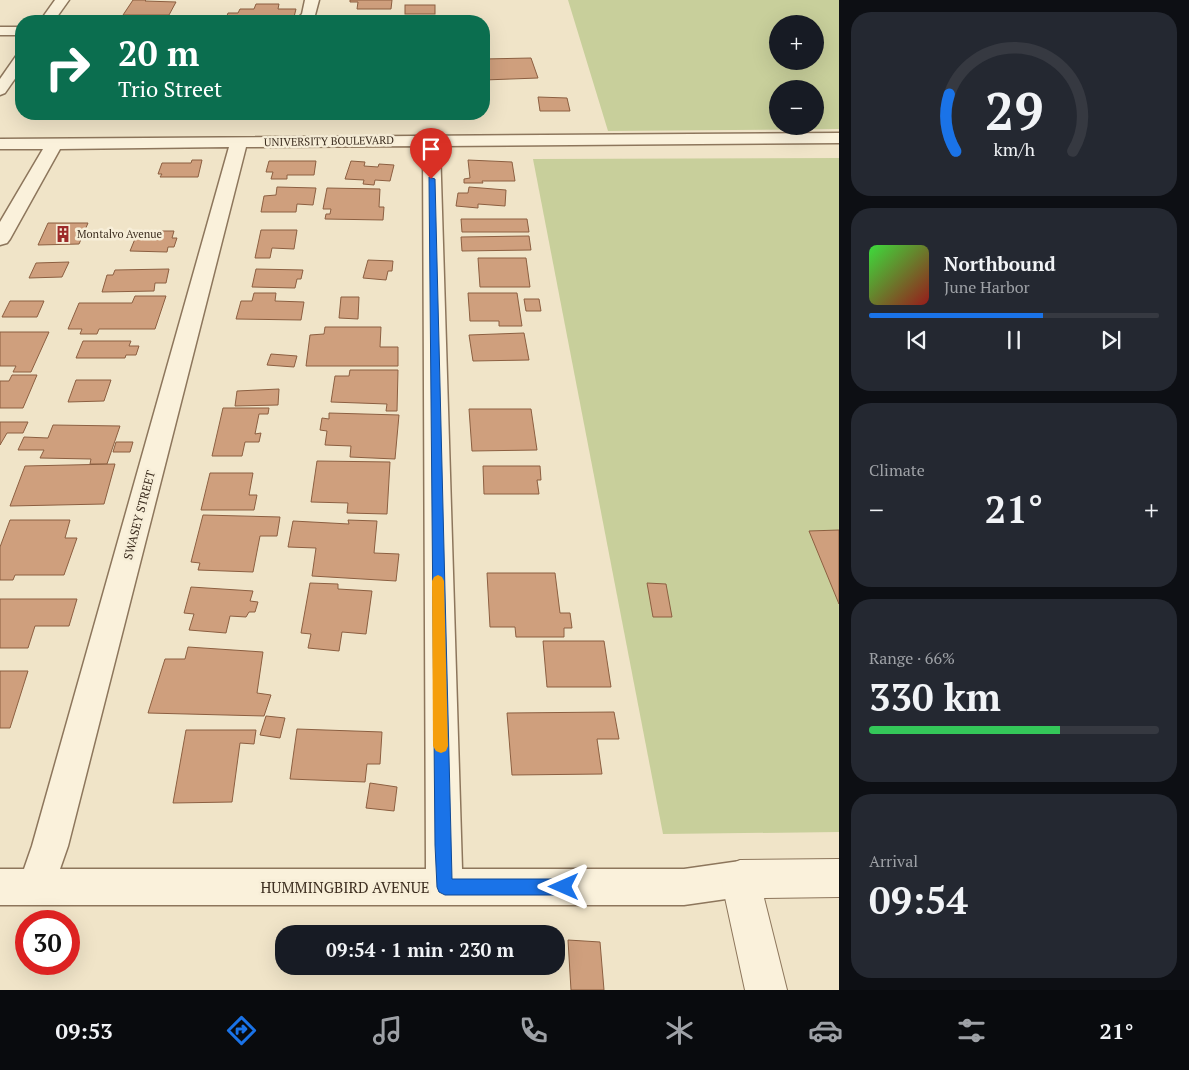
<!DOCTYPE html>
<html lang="en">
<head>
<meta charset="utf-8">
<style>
  body { margin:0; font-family:"PT Serif",serif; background:#242831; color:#f1f3f6; height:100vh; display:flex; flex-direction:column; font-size:19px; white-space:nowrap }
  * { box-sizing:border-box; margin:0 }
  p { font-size:16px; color:#9ea1a6 }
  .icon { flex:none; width:28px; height:28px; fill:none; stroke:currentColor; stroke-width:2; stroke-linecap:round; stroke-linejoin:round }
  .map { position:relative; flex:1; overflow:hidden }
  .side { display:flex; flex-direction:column; gap:12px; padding:12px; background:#0d0f14; width:350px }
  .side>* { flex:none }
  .guide { position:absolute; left:15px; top:15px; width:475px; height:105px; border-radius:20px; box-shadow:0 5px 20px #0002; background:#0b6e4f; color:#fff; overflow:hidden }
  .controls { position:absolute; left:769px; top:15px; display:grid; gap:10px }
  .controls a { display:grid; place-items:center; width:55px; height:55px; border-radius:50%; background:#171b24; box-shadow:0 5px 20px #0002; font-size:25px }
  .speed { position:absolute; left:15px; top:910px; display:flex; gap:10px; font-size:25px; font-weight:700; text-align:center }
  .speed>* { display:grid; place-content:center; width:65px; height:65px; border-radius:50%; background:#171b24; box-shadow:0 5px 20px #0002; line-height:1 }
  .speed .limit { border:8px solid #d22; background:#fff; color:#111 }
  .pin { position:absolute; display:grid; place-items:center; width:42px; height:42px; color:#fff; margin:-51px -21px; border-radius:50% 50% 50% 0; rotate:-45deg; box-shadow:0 0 5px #0007 }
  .pin .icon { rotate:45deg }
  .me { position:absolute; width:55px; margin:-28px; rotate:270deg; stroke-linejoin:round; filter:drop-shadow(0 0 4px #0008) }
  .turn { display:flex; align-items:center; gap:18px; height:105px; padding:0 20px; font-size:22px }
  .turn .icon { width:65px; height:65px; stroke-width:2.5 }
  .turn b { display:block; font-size:35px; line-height:42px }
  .big { font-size:38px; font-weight:700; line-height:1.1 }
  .side .widget { flex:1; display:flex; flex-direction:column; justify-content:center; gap:8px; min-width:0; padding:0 18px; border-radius:20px; background:#242831 }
  .side .dial { align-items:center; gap:0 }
  .dial svg { height:130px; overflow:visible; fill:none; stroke:#363941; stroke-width:7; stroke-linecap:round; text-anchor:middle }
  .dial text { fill:#f1f3f6; stroke:none }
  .song { display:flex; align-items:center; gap:15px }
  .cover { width:60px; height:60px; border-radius:8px; background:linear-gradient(135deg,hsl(120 70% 55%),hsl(0 70% 35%)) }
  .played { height:5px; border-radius:2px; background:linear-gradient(90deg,#1a73e8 60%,#363941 60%) }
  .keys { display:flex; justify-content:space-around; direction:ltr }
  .heat { display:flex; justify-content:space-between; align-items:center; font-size:28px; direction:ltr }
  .charge { height:8px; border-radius:4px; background:linear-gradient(90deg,#34c759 66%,#363941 0) }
  .trip { position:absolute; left:275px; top:925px; width:290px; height:50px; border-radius:20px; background:#171b24; box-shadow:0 5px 20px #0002; font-weight:700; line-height:50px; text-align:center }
  .menu { display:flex; height:80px; justify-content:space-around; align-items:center; background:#090b0e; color:#9ea1a6 }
  .menu .icon { width:35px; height:35px }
  .menu .selected { color:#1a73e8 }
  .menu b { font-size:22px; color:#f1f3f6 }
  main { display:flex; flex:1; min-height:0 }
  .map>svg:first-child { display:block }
  .green { fill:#c8cf9b; fill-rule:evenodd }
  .building { fill:#cf9f7d; stroke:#8c5f41 }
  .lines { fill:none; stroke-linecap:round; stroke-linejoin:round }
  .minor-casing { stroke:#8d765c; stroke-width:3 }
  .tertiary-casing { stroke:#8d765c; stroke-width:2 }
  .minor { fill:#faf1db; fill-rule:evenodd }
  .tertiary { fill:#faf1db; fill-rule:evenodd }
  .route { fill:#1a73e8; stroke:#114b97 }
  .slow { fill:#f59e0b }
  .labels { text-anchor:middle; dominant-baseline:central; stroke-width:5; stroke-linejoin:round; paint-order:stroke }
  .far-street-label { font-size:11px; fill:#3d2e20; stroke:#f7eed8 }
  .far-poi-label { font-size:11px; fill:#3d2e20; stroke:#f7eed8; text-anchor:start }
  .street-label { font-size:12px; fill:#3d2e20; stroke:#f7eed8 }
  .near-street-label { font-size:15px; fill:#3d2e20; stroke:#f7eed8 }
</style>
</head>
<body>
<main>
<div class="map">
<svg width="839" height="990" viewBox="0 0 839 990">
  <rect width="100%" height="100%" fill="#f0e4c8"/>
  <g class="green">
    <path d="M568,0H839V129L608,131ZM778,24H815V61H778ZM778,89H815V126H778Z"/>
    <polygon points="839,158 839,832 663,834 533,159"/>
  </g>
  <g class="building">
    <polygon points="133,0 146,0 145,1 176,2 169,15 123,15"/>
    <polygon points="350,0 392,0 391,9 357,9 358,2 350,2"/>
    <polygon points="256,4 279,4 278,9 296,9 293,21 225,21 228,13 238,13 240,9 254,9"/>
    <rect x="405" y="5" width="30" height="9"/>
    <polygon points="531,58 538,78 484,80 484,59"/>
    <polygon points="538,97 567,98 570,111 540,111"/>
    <polygon points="192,160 202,160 198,177 160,177 162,174 158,174 162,163 191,163"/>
    <polygon points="468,160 512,162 515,181 482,181 483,183 464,183 464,179 470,178"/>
    <polygon points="269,161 316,161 314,175 287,175 287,179 271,179 273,172 266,172"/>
    <polygon points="351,161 365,162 364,166 378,167 379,164 394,165 390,181 375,180 374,185 363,184 364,180 345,179"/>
    <polygon points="277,187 316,188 313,205 297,204 296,212 261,212 264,196 276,195"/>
    <polygon points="469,187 506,190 505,206 478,204 478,208 456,206 458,193 468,193"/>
    <polygon points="327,188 380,189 379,207 384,207 383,220 325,219 326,214 330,214 331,209 323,209"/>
    <polygon points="461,219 527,219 529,232 462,232"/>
    <polygon points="48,223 88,223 79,244 38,245"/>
    <polygon points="261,230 297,230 294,249 272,248 270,258 255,258"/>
    <polygon points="158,231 174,231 172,238 177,238 174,247 168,247 167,252 130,251 137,234 157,234"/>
    <polygon points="529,236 531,250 462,251 461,237"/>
    <polygon points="478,258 526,258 530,287 480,287"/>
    <polygon points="368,260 393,261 392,271 388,271 386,280 363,278"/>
    <polygon points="69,262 62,277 29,278 36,263"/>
    <polygon points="169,269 166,283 155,283 154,291 102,292 107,275 113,275 115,270"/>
    <polygon points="256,269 303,270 301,279 297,279 295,288 252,287"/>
    <polygon points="254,293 276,293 275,301 304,302 301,320 236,319 241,301 252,301"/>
    <polygon points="468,293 517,293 522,326 499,326 499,321 470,321"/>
    <polygon points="135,296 166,296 155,329 99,329 97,334 80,334 82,329 68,329 79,303 132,303"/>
    <polygon points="341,297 359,297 358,319 339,318"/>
    <polygon points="524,299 539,299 541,311 526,311"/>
    <polygon points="10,301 44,301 37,317 2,317"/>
    <polygon points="325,327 381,327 380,347 398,347 398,366 306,366 310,335 324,334"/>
    <polygon points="0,332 49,332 31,372 13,372 16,366 0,366"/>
    <polygon points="524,333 529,360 473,361 469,335"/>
    <polygon points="83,341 131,341 129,346 139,346 136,355 126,355 125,358 76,358"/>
    <polygon points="271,354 297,356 294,367 267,365"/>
    <polygon points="350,370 398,370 397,411 386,411 387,404 331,402 335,376 349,376"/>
    <polygon points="12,375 37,375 23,408 0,408 0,381 9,381"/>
    <polygon points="76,380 111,380 104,401 68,402"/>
    <polygon points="279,389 278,405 235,406 237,391"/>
    <polygon points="223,408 269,408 268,414 259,414 255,434 261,433 259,442 245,442 242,456 212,456"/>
    <polygon points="469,409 531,409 537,450 472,451"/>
    <polygon points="329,413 399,415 395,459 350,457 351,446 325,445 327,431 320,430 322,418 329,419"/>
    <polygon points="0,422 28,422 23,433 7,433 0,445"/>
    <polygon points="53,425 120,426 107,464 90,464 91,459 40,458 44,450 18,450 24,437 48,438"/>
    <polygon points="116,442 133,442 130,452 113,452"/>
    <polygon points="317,461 390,462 387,514 347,513 348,503 311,502"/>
    <polygon points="115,464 104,504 10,506 25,466"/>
    <polygon points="483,466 540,466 541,480 537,480 539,494 484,494"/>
    <polygon points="210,473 253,473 249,495 257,495 254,510 201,510"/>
    <polygon points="203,515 280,517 277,536 260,536 253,572 198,570 200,563 191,562"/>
    <polygon points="10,520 70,520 65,538 77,538 64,575 15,575 13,580 0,580 0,547"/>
    <polygon points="348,520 377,521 374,553 399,554 396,581 312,576 316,548 288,547 293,521 349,524"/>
    <polygon points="839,530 839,604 809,531"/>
    <polygon points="487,573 555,573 560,613 570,613 572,628 564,628 564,637 516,637 515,627 490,627"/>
    <polygon points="310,583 338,584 338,589 372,591 366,634 342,632 339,651 308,648 311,634 301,633"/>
    <polygon points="647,583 666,584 672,617 653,617"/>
    <polygon points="191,587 253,591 250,601 258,602 255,612 249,612 246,617 230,616 226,633 189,630 194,614 184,613"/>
    <polygon points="0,599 77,599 69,626 35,626 28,648 0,648"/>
    <polygon points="543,641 604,641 611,687 547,687"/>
    <polygon points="188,647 263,652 257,693 271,695 264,716 148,713 165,659 185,659"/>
    <polygon points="0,671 28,671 10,728 0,728"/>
    <polygon points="614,712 619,739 597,739 602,774 512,775 507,713"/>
    <polygon points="266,716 285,718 280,738 260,735"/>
    <polygon points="297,729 382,732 380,764 367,764 365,782 290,779"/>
    <polygon points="186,730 256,730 254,744 240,743 232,802 173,803"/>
    <polygon points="370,783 397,787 394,811 366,808"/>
    <polygon points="568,940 600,942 604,990 571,990"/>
  </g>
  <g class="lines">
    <g class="minor-casing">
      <g id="minor">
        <polygon points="55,0 69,0 54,21 40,21"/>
        <polygon points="305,0 319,0 315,15 309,21 295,21 302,14"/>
        <rect x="0" y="27" width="21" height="8"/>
        <polygon points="21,55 21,70 5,93 0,95 0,79 16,56"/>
        <path d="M839,133V143L440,146L462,869H684L740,861L753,866L758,879L753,892L740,897L684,905H0V869H24L32,846L229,147L60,149L10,239L7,243L0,245V222L43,149H0V139ZM423,146L426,869H60L68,846L246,147Z"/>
      </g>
    </g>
    <g class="tertiary-casing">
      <polygon id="tertiary" points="839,859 839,897 764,898 787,990 745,990 721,879 727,866 740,860"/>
    </g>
    <use href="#minor" class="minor"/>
    <use href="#tertiary" class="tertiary"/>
  </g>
  <polygon class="route" points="429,177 435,179 452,879 564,879 570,881 572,887 570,892 564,895 445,895 439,892 437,887 435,845"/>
  <polygon class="slow" points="438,575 442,577 444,581 448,746 446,751 441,753 436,751 433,746 432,581 434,577"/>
  <defs>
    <g id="building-bare" transform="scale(1.35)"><path d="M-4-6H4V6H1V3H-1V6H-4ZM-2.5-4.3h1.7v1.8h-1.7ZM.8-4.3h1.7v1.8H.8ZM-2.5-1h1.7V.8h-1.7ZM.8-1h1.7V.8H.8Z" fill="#9d2a2a" stroke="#f7eed8" stroke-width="2.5" paint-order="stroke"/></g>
  </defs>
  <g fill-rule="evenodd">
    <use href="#building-bare" x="63" y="234"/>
  </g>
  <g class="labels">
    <g class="far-street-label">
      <text transform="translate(329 141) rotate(-1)">UNIVERSITY BOULEVARD</text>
    </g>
    <g class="far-poi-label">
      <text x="77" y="234">Montalvo Avenue</text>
    </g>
    <g class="street-label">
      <text transform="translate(139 515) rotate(-75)">SWASEY STREET</text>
    </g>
    <g class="near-street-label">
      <text x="345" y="887">HUMMINGBIRD AVENUE</text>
    </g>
  </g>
</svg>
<div class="controls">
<a>+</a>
<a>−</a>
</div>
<div class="speed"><div class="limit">30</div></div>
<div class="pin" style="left:431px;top:179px;background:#d93025"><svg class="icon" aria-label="arrive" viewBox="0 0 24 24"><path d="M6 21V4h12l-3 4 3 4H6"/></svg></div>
<svg class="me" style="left:564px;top:887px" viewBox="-20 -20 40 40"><path d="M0-17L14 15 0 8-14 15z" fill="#1a73e8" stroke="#fff" stroke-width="4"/></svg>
<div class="trip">09:54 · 1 min · 230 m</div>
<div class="guide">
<div class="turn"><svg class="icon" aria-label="right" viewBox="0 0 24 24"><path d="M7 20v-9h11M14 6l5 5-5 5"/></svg><div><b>20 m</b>Trio Street</div></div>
</div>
</div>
<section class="side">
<div class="widget dial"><svg viewBox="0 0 100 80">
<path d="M14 69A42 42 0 1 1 86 69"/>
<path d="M14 69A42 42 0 0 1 10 34" stroke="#1a73e8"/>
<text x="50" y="56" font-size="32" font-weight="700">29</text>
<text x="50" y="72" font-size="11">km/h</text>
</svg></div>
<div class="widget">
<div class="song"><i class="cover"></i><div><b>Northbound</b><p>June Harbor</p></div></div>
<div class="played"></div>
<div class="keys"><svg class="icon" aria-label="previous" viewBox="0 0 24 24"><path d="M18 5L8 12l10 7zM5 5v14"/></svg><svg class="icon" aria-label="pause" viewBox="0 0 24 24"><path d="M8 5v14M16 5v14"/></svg><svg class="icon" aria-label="next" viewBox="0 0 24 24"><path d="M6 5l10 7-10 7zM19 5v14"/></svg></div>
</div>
<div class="widget"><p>Climate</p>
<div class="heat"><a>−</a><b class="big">21°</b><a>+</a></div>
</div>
<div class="widget"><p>Range · 66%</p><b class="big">330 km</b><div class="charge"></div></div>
<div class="widget"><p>Arrival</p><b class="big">09:54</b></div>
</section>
</main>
<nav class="menu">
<b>09:53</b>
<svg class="icon selected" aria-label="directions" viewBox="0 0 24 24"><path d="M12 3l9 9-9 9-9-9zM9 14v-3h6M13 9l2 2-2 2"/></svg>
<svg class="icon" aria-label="music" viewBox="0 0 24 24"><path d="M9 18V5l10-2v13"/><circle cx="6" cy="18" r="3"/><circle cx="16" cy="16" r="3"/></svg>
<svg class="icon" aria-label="phone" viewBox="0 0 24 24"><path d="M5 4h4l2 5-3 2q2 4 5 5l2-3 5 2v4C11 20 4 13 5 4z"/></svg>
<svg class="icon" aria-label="climate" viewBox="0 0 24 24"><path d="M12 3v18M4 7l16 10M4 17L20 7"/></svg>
<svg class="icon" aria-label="car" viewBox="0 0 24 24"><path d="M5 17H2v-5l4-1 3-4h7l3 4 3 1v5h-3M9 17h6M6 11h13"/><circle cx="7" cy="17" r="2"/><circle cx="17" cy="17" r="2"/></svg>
<svg class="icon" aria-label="filters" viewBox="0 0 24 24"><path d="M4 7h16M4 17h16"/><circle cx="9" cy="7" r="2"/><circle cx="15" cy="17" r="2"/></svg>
<b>21°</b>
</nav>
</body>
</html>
